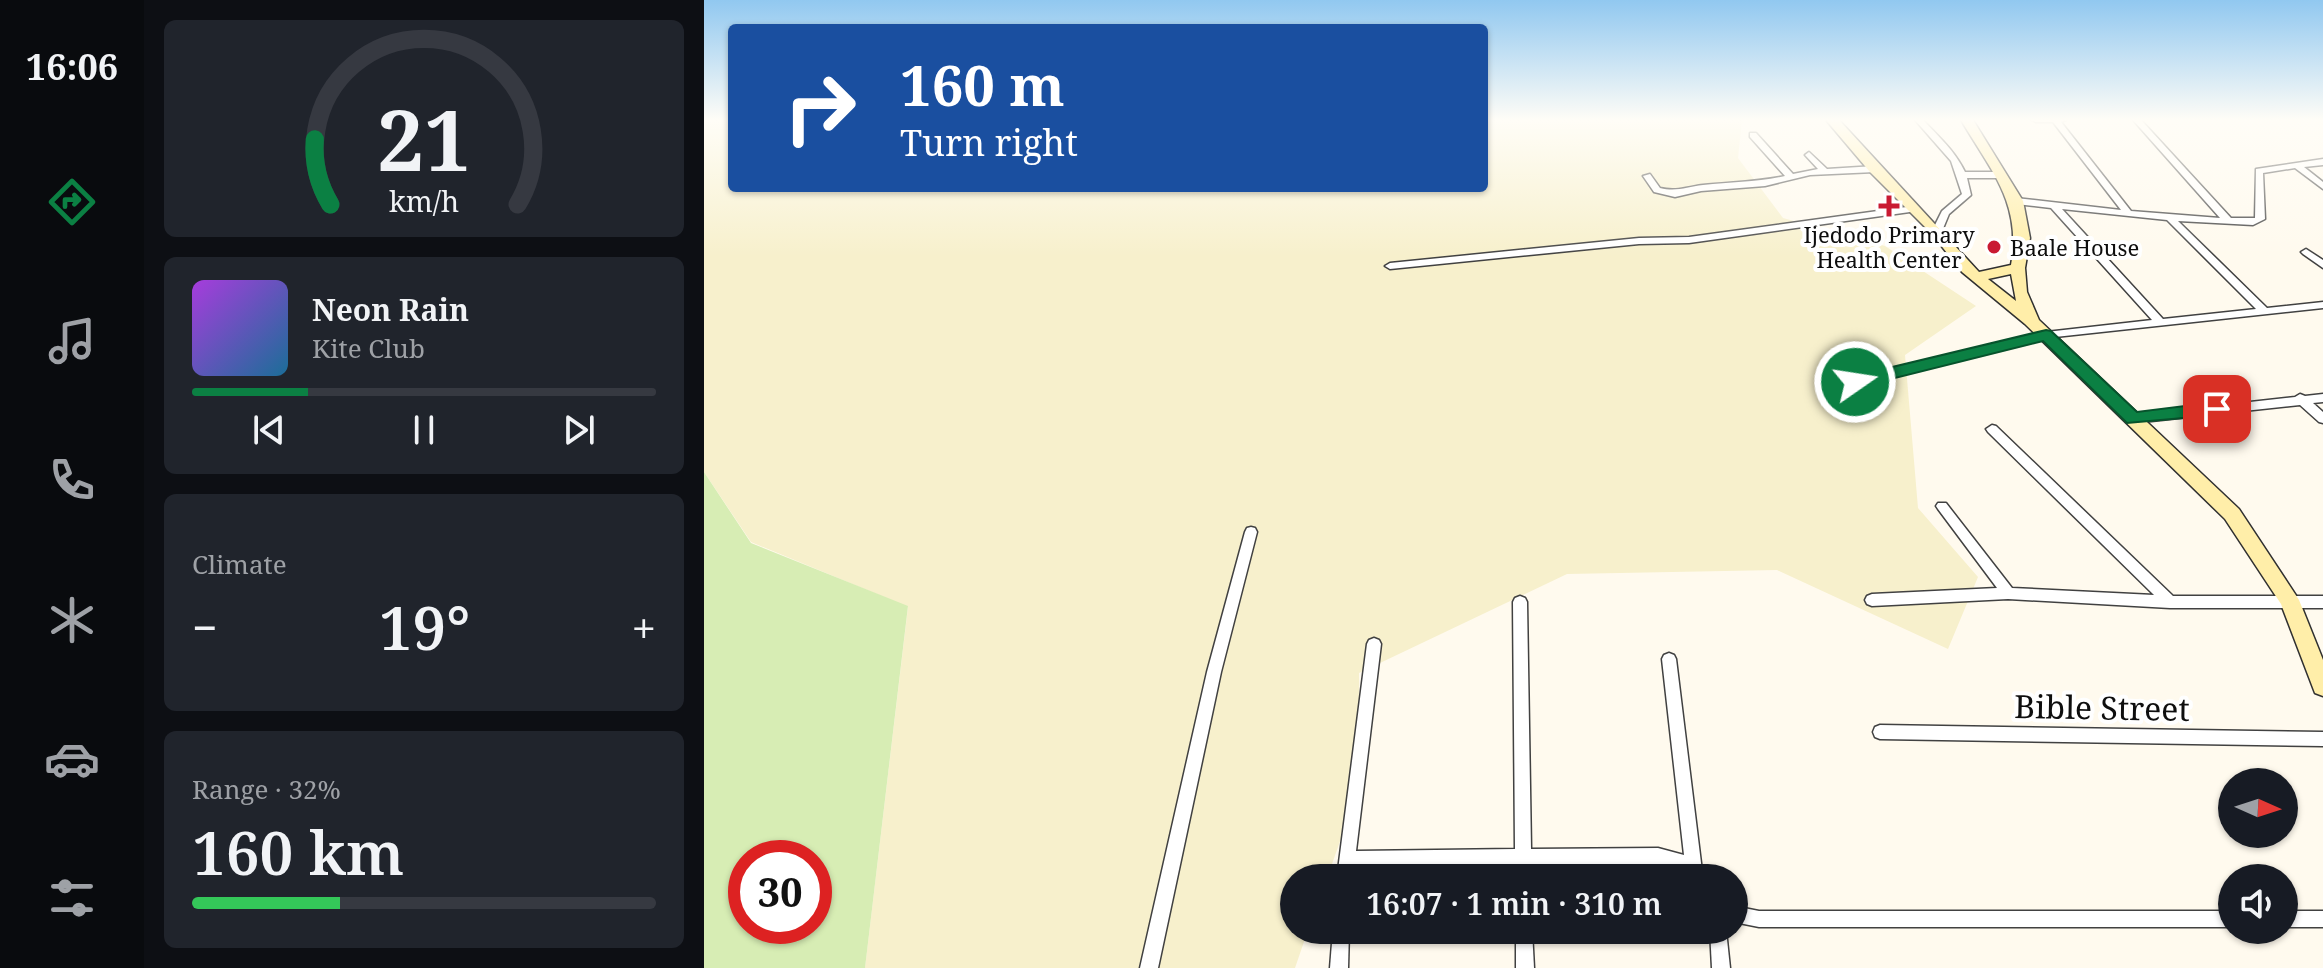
<!DOCTYPE html>
<html lang="en">
<head>
<meta charset="utf-8">
<style>
  body { margin:0; font-family:"Noto Serif",serif; background:#20242c; color:#f1f3f6; height:100vh; display:flex; flex-direction:column; font-size:30px; white-space:nowrap }
  * { box-sizing:border-box; margin:0 }
  p { font-size:26px; color:#9ea1a6 }
  .icon { flex:none; width:44px; height:44px; fill:none; stroke:currentColor; stroke-width:2; stroke-linecap:round; stroke-linejoin:round }
  .map { position:relative; flex:1; overflow:hidden }
  .side { display:flex; flex-direction:column; gap:20px; padding:20px; background:#0d0f14; width:560px }
  .side>* { flex:none }
  .banner { position:absolute; left:24px; top:24px; width:760px; height:168px; border-radius:8px; box-shadow:0 2px 6px #0004; background:#1a4fa0; color:#fff; overflow:hidden }
  .needle { width:52px; rotate:93deg }
  .fabs { position:absolute; left:1514px; top:768px; display:grid; gap:16px }
  .fabs a { display:grid; place-items:center; width:80px; height:80px; border-radius:50%; background:#171b24; box-shadow:0 2px 6px #0004; font-size:40px }
  .speed { position:absolute; left:24px; top:840px; display:flex; gap:16px; font-size:40px; font-weight:700; text-align:center }
  .speed>* { display:grid; place-content:center; width:104px; height:104px; border-radius:50%; background:#171b24; box-shadow:0 2px 6px #0004; line-height:1 }
  .speed .limit { border:12px solid #d22; background:#fff; color:#111 }
  .pin { position:absolute; display:grid; place-items:center; width:68px; height:68px; color:#fff; margin:-34px; border-radius:16px; box-shadow:0 4px 12px #0006 }
  .me { position:absolute; width:88px; margin:-44px; rotate:77deg; stroke-linejoin:round; filter:drop-shadow(0 0 6px #0008) }
  .turn { display:flex; align-items:center; gap:28px; height:168px; padding:0 40px; font-size:36px }
  .turn .icon { width:104px; height:104px; stroke-width:2.5 }
  .turn b { display:block; font-size:56px; line-height:68px }
  .big { font-size:60px; font-weight:600; line-height:1.1 }
  .side .card { flex:1; display:flex; flex-direction:column; justify-content:center; gap:12px; min-width:0; padding:0 28px; border-radius:12px; background:#20242c }
  .side .dial { align-items:center; gap:0 }
  .dial svg { height:208px; overflow:visible; fill:none; stroke:#363941; stroke-width:7; stroke-linecap:round; text-anchor:middle }
  .dial text { fill:#f1f3f6; stroke:none }
  .song { display:flex; align-items:center; gap:24px }
  .cover { width:96px; height:96px; border-radius:12px; background:linear-gradient(135deg,hsl(280 70% 55%),hsl(200 70% 35%)) }
  .played { height:8px; border-radius:4px; background:linear-gradient(90deg,#0b8043 25%,#363941 25%) }
  .keys { display:flex; justify-content:space-around; direction:ltr }
  .heat { display:flex; justify-content:space-between; align-items:center; font-size:44px; direction:ltr }
  .charge { height:12px; border-radius:6px; background:linear-gradient(90deg,#34c759 32%,#363941 0) }
  .trip { position:absolute; left:576px; top:864px; width:468px; height:80px; border-radius:40px; background:#171b24; box-shadow:0 2px 6px #0004; font-weight:600; line-height:80px; text-align:center }
  main { display:flex; flex:1; min-height:0 }
  .dock { display:flex; flex-direction:column; width:144px; justify-content:space-around; align-items:center; background:#090b0e; color:#9ea1a6 }
  .dock .icon { width:56px; height:56px }
  .dock .selected { color:#0b8043 }
  .dock b { font-size:36px; color:#f1f3f6 }
  .map>svg:first-child { display:block }
  .farmland { fill:#f7f0cc }
  .green { fill:#d7edb4; fill-rule:evenodd }
  .lines { fill:none; stroke-linecap:round; stroke-linejoin:round }
  .street-casing { stroke:#414141; stroke-width:3 }
  .secondary-casing { stroke:#303030; stroke-width:3 }
  .street { fill:#fff; fill-rule:evenodd }
  .secondary { fill:#ffeea9; fill-rule:evenodd }
  .route { fill:#0b8043; stroke:#07532c; stroke-width:2 }
  .poi-dot { fill:#c91a32; stroke:#fff; stroke-width:3 }
  .labels { text-anchor:middle; dominant-baseline:central; stroke-width:8; stroke-linejoin:round; paint-order:stroke }
  .far-poi-label { font-size:22px; fill:#0e0e0e; stroke:#fff }
  .near-street-label { font-size:32px; fill:#0e0e0e; stroke:#fff }
</style>
</head>
<body>
<main>
<nav class="dock">
<b>16:06</b>
<svg class="icon selected" aria-label="directions" viewBox="0 0 24 24"><path d="M12 3l9 9-9 9-9-9zM9 14v-3h6M13 9l2 2-2 2"/></svg>
<svg class="icon" aria-label="music" viewBox="0 0 24 24"><path d="M9 18V5l10-2v13"/><circle cx="6" cy="18" r="3"/><circle cx="16" cy="16" r="3"/></svg>
<svg class="icon" aria-label="phone" viewBox="0 0 24 24"><path d="M5 4h4l2 5-3 2q2 4 5 5l2-3 5 2v4C11 20 4 13 5 4z"/></svg>
<svg class="icon" aria-label="climate" viewBox="0 0 24 24"><path d="M12 3v18M4 7l16 10M4 17L20 7"/></svg>
<svg class="icon" aria-label="car" viewBox="0 0 24 24"><path d="M5 17H2v-5l4-1 3-4h7l3 4 3 1v5h-3M9 17h6M6 11h13"/><circle cx="7" cy="17" r="2"/><circle cx="17" cy="17" r="2"/></svg>
<svg class="icon" aria-label="filters" viewBox="0 0 24 24"><path d="M4 7h16M4 17h16"/><circle cx="9" cy="7" r="2"/><circle cx="15" cy="17" r="2"/></svg>
</nav>
<section class="side">
<div class="card dial"><svg viewBox="0 0 100 80">
<path d="M14 69A42 42 0 1 1 86 69"/>
<path d="M14 69A42 42 0 0 1 8 44" stroke="#0b8043"/>
<text x="50" y="56" font-size="32" font-weight="700">21</text>
<text x="50" y="72" font-size="11">km/h</text>
</svg></div>
<div class="card">
<div class="song"><i class="cover"></i><div><b>Neon Rain</b><p>Kite Club</p></div></div>
<div class="played"></div>
<div class="keys"><svg class="icon" aria-label="previous" viewBox="0 0 24 24"><path d="M18 5L8 12l10 7zM5 5v14"/></svg><svg class="icon" aria-label="pause" viewBox="0 0 24 24"><path d="M8 5v14M16 5v14"/></svg><svg class="icon" aria-label="next" viewBox="0 0 24 24"><path d="M6 5l10 7-10 7zM19 5v14"/></svg></div>
</div>
<div class="card"><p>Climate</p>
<div class="heat"><a>−</a><b class="big">19°</b><a>+</a></div>
</div>
<div class="card"><p>Range · 32%</p><b class="big">160 km</b><div class="charge"></div></div>
</section>
<div class="map">
<svg width="1619" height="968" viewBox="0 0 1619 968">
  <rect width="100%" height="100%" fill="#fffaee"/>
  <polygon class="farmland" points="0,120 28,120 28,188 780,188 780,120 1038,120 1034,158 1079,218 1181,246 1272,306 1201,355 1214,508 1274,577 1244,649 1073,570 863,574 655,673 656,785 623,878 590,878 590,930 604,930 591,968 161,968 204,607 47,542 0,472"/>
  <path class="green" d="M0,472L47,543L204,606L161,968H0ZM42,858H110V926H42Z"/>
  <g class="lines">
    <g class="street-casing">
      <g id="street">
        <path d="M1211,120H1219C1235,137 1251,151 1261,172H1297L1301,175L1297,178H1263L1267,195L1245,214L1238,231L1233,234L1228,231L1238,211L1258,194L1247,161Z"/>
        <path d="M1328,120H1362L1357,122L1427,211L1516,218L1429,120H1437L1527,218H1551L1552,169L1619,159V165L1600,167L1619,182V189L1591,168L1559,173L1561,219L1549,225L1474,221L1563,308L1619,302V308L1342,338L1151,386L1147,385L1146,382L1151,378L1342,332L1448,320L1347,208L1312,204L1308,201L1312,198L1417,210L1349,122H1332ZM1358,209L1463,220L1552,309L1459,319Z"/>
        <path d="M1046,133H1052L1089,174L1114,169L1101,155L1105,152L1123,169L1171,166L1175,169L1171,172L1106,175L1061,186L997,191L971,197L950,192L939,176L946,174L956,188C972,192 983,187 999,185C1027,182 1054,182 1081,176L1046,137Z"/>
        <polygon points="1210,206 1214,209 1213,211 985,243 935,244 686,269 681,266 686,263 935,238 985,237"/>
        <polygon points="1602,249 1619,260 1619,268 1599,254 1597,252"/>
        <polygon points="1596,394 1601,396 1619,394 1619,402 1609,403 1619,412 1619,423 1615,422 1596,405 1429,423 1423,419 1429,415 1591,397"/>
        <polygon points="1288,425 1292,426 1469,596 1619,596 1619,608 1466,608 1304,599 1168,606 1163,604 1161,600 1163,596 1168,594 1293,588 1234,509 1232,506 1234,503 1242,503 1308,588 1450,595 1284,432 1282,429"/>
        <polygon points="547,527 551,528 553,532 517,672 454,968 436,968 503,672 541,532 543,528"/>
        <polygon points="816,596 821,598 823,602 827,849 954,848 980,855 958,659 960,655 965,653 970,655 972,659 998,871 1001,878 981,878 972,869 954,864 827,865 827,878 811,878 811,865 650,867 649,878 633,878 663,644 665,640 670,638 675,640 677,644 652,851 811,849 809,602 811,598"/>
        <polygon points="1176,725 1619,732 1619,746 1176,739 1171,737 1169,732 1171,727"/>
        <polygon points="1030,906 1055,911 1528,911 1528,927 1055,927 1030,922"/>
        <rect x="1580" y="911" width="39" height="16"/>
        <polygon points="629,930 645,930 644,968 626,968"/>
        <polygon points="812,930 828,930 830,968 812,968"/>
        <polygon points="1006,930 1022,930 1026,968 1008,968"/>
      </g>
    </g>
    <g class="secondary-casing">
      <path id="secondary" d="M1122,120H1135L1275,272L1307,265C1318,203 1287,171 1257,120H1269L1319,201L1326,238L1321,268L1323,292L1335,320L1535,509L1595,600L1619,660V696L1611,693L1577,604L1521,519L1321,324L1258,272L1228,234L1166,172ZM1307,274L1312,301L1284,279Z"/>
    </g>
    <use href="#street" class="street"/>
    <use href="#secondary" class="secondary"/>
  </g>
  <linearGradient id="sky" x2="0" y2="1"><stop stop-color="#91c8f0"/><stop offset="0.47" stop-color="#fffdf7"/><stop offset="1" stop-color="#fffdf7" stop-opacity="0"/></linearGradient>
  <rect width="1619" height="256" fill="url(#sky)"/>
  <polygon class="route" points="1342,330 1347,331 1433,412 1513,402 1521,409 1513,415 1423,423 1339,341 1151,388 1143,382 1151,376"/>
  <g class="poi-dot">
    <path d="M1181 194h8v8h8v8h-8v8h-8v-8h-8v-8h8z"/>
    <circle cx="1290" cy="247" r="8"/>
  </g>
  <g class="labels">
    <g class="far-poi-label">
      <text x="1185" y="234">Ijedodo Primary<tspan x="1185" dy="25">Health Center</tspan></text>
      <text x="1306" y="247" text-anchor="start">Baale House</text>
    </g>
    <g class="near-street-label">
      <text transform="translate(1398 707) rotate(1)">Bible Street</text>
    </g>
  </g>
</svg>
<div class="fabs">
<a><svg class="needle" viewBox="-14 -14 28 28"><path d="M0-13l5 13h-10z" fill="#e53935"/><path d="M0 13l5-13h-10z" fill="#9ea1a6"/></svg></a>
<a><svg class="icon" aria-label="sound" viewBox="0 0 24 24"><path d="M4 9h4l5-4v14l-5-4H4zM17 9q2 3 0 6"/></svg></a>
</div>
<div class="speed"><div class="limit">30</div></div>
<div class="pin" style="left:1513px;top:409px;background:#d93025"><svg class="icon" aria-label="arrive" viewBox="0 0 24 24"><path d="M6 21V4h12l-3 4 3 4H6"/></svg></div>
<svg class="me" style="left:1151px;top:382px" viewBox="-20 -20 40 40"><circle r="17" fill="#0b8043" stroke="#fff" stroke-width="3"/><path d="M0-11L8 9 0 5-8 9z" fill="#fff"/></svg>
<div class="trip">16:07 · 1 min · 310 m</div>
<div class="banner">
<div class="turn"><svg class="icon" aria-label="right" viewBox="0 0 24 24"><path d="M7 20v-9h11M14 6l5 5-5 5"/></svg><div><b>160 m</b>Turn right</div></div>
</div>
</div>
</main>
</body>
</html>
